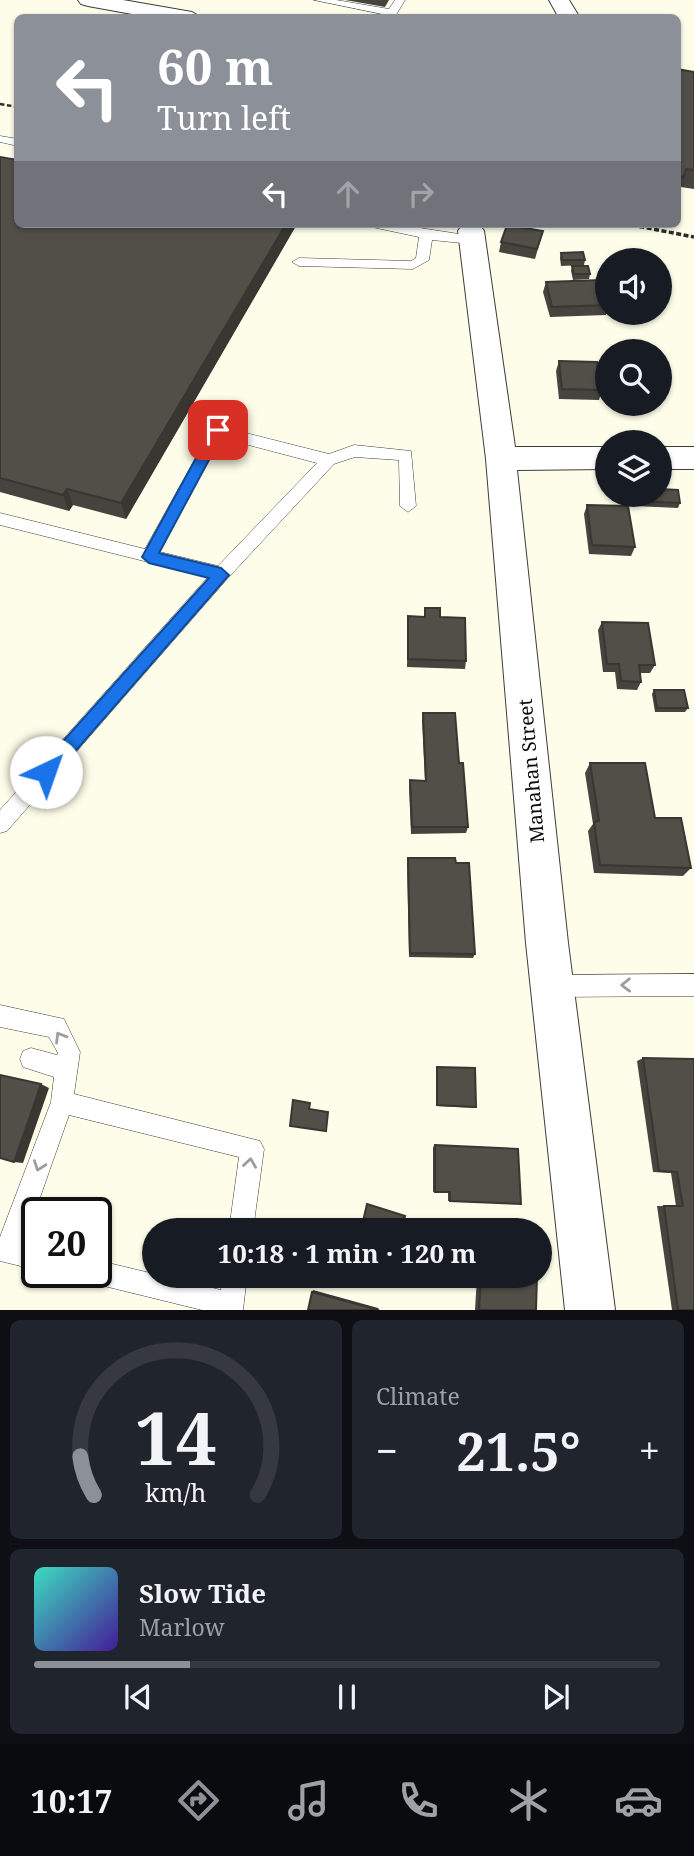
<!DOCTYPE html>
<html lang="en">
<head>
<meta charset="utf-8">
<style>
  body { margin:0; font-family:"Noto Serif",serif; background:#20242c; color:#f1f3f6; height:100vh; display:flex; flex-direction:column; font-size:26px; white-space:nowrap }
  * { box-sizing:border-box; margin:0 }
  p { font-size:23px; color:#9ea1a6 }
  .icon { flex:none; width:38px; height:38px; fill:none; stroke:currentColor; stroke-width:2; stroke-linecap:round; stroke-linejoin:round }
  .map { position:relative; height:1310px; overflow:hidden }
  .details { display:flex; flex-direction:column; gap:10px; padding:10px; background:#0d0f14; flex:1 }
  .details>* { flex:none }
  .guide { position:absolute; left:14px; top:14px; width:667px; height:214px; border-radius:10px; box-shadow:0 2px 5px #0004; background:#8c9099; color:#fff; overflow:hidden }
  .buttons { position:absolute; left:595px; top:248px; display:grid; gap:14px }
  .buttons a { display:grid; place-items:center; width:77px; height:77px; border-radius:50%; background:#171b24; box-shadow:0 2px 5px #0004; font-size:35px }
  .speed { position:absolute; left:21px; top:1197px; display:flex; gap:14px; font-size:35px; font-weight:700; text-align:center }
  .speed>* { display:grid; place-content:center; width:91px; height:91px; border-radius:50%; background:#171b24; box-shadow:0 2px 5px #0004; line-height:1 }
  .speed .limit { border:4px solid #111; border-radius:10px; background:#fff; color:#111 }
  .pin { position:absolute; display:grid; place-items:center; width:60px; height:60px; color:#fff; margin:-30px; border-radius:14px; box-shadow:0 4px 10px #0006 }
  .me { position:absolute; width:77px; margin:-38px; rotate:42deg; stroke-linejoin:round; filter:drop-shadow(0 0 5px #0008) }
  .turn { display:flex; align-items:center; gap:24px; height:147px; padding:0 28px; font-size:32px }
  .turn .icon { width:91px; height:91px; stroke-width:2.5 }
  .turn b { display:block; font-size:49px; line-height:60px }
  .lanes { display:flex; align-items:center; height:66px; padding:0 28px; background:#0003; justify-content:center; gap:35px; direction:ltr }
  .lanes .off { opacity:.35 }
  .big { font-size:52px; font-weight:700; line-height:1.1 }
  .details .tile { flex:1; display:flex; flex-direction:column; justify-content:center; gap:10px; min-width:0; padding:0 24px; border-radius:10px; background:#20242c }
  .details .dial { align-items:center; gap:0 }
  .dial svg { height:182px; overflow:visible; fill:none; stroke:#363941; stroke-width:7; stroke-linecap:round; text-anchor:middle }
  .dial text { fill:#f1f3f6; stroke:none }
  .song { display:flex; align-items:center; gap:21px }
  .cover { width:84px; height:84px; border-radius:10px; background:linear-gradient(135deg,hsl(170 70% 55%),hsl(260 70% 35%)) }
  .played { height:7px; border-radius:4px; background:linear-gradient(90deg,#8c9099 25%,#363941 25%) }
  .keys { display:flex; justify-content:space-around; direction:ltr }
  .heat { display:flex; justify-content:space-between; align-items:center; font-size:38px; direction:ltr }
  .details .tiles { flex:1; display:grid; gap:10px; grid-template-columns:1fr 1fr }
  .tile:last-child { grid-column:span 2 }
  .trip { position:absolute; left:142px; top:1218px; width:410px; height:70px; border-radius:35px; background:#171b24; box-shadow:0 2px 5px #0004; font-weight:700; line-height:70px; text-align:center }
  .dock { display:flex; height:112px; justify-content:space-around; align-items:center; background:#090b0e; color:#9ea1a6 }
  .dock .icon { width:49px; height:49px }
  .dock .current { color:#8c9099 }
  .dock b { font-size:32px; color:#f1f3f6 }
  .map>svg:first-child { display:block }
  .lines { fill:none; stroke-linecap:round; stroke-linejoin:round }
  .lane-casing { stroke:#3d3d3d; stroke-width:1 }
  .street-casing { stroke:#3d3d3d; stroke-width:2 }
  .path-far1 { stroke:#2c2c2c; stroke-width:2.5; stroke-dasharray:4.5 2.5; stroke-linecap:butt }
  .path { stroke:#2c2c2c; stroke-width:3.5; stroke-dasharray:5 2.5; stroke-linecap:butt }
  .lane { fill:#fff; fill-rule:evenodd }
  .street { fill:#fff; fill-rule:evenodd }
  .wall { fill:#47433e }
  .shaded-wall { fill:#393732 }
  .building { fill:#524e48; stroke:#393732; stroke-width:2 }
  .oneway { stroke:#9d9d9d }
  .route { fill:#1a73e8; stroke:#114b97; stroke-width:2 }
  .labels { text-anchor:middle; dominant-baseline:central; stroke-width:7; stroke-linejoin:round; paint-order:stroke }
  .street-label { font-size:19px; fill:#0a0a0a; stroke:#fff }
</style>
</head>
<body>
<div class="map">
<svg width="694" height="1310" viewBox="0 0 694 1310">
  <rect width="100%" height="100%" fill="#fdfde9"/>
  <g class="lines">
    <g class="lane-casing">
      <g id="lane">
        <polygon points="314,0 336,0 389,9 395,0 405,0 396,15 392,16"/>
        <polygon points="0,136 18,139 18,146 0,142"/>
        <polygon points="370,224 394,224 472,236 478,240 472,244 432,240 429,260 413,269 299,266 292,262 299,258 411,261 416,258 419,237 372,227"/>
        <path d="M218,426L329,454L354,445L411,451L416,506L408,512L400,506L399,460L355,457L334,464L227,579L7,831L0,833V810L208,577L0,525V513L145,549L213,427ZM222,438L317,463L218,566L160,552Z"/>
        <polygon points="694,974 694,996 552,997 544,994 541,986 544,978 552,975"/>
        <polygon points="0,1005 64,1019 80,1052 74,1094 260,1141 264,1149 253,1230 229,1230 239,1157 69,1115 24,1243 37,1246 37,1270 0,1261 0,1237 51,1102 54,1077 23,1067 20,1059 23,1051 31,1048 57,1055 58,1053 49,1037 0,1027"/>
        <polygon points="96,1260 221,1290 223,1276 247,1276 243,1310 202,1310 96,1284 87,1281 84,1272 96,1272"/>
      </g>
    </g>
    <g class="street-casing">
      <g id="street">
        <polygon points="78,0 123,0 192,12 202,18 154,18 88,6 81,4"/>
        <polygon points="549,0 569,0 580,18 559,18"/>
        <polygon points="475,224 480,225 484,231 515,447 607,447 607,469 517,470 568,943 615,1310 565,1310 526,943 486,459 458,231 462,225"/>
        <rect x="660" y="447" width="34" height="22"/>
      </g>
    </g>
    <g class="path-far1">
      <polyline points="0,104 18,107"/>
      <polyline points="625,224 641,227"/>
    </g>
    <polyline class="path" points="632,225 694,237"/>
    <use href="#lane" class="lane"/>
    <use href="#street" class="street"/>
  </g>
  <g class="wall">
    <polygon points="345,0 389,0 385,7"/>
    <polygon points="677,69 694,72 694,189 681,187 678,195 677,195"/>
    <polygon points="0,157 18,224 297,224 126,519 73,505 69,511 0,492"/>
    <polygon points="543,231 535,259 499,252 501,242"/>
    <polygon points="561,253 585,260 584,265 561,266 560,258"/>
    <polygon points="572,266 590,274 589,279 573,280 571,271"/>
    <polygon points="546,282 607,299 606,315 550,317 543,292"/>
    <polygon points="559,361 602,390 599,400 559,399 556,371"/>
    <polygon points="633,495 660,495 680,503 678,508 635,506"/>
    <polygon points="587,505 635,547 631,556 589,554 584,514"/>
    <polygon points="425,608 440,617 466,661 465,669 407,667 408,616 424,617"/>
    <polygon points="602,622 655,665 650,673 640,673 641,682 637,690 617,689 615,672 603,672 598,630"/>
    <polygon points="654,690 688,708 685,712 655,712 652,694"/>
    <polygon points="423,713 459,763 468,827 466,833 411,834 409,787 410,780 425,781 422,720"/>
    <polygon points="590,763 691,868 683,876 594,873 588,831 593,824 585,773"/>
    <polygon points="408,858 475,954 473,958 409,957 407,864"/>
    <polygon points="643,1058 694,1059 694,1310 672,1310 657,1206 676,1206 671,1173 653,1172 637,1061"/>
    <polygon points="437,1067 476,1107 475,1108 436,1106"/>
    <polygon points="435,1145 521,1204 448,1201 448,1192 433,1192 433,1147"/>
    <polygon points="477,1276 537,1276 536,1310 475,1310"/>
  </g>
  <g class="shaded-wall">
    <polygon points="286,224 297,224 126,519 121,503"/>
    <polygon points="67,489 73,505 69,511 63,495"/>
    <polygon points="41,1084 49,1088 23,1163 14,1162"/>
    <polygon points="313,1290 378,1308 379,1310 312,1292"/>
  </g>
  <g class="building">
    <polygon points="677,69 694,72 694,170 686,169 684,177 677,176"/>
    <polygon points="0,157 18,160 18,224 286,224 121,503 67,489 63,495 0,478"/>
    <polygon points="507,225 543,231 537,249 501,242"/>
    <polygon points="583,252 585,260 562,260 561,253"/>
    <polygon points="572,266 588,266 590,274 574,274"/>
    <polygon points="601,280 607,299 607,305 552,307 546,282"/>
    <polygon points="559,361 597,362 602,390 562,389"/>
    <polygon points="660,489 678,490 680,503 637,501 636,495 660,495"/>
    <polygon points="587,505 628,506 635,547 592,545"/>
    <polygon points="425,608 440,608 440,617 465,618 466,661 408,659 408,616 425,617"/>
    <polygon points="602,622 648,623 655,665 639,665 641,682 621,681 619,664 607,664"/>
    <polygon points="654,690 684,690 688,708 657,708"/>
    <polygon points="423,713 455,713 459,763 463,763 468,827 412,827 410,780 426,781"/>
    <polygon points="590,763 645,763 655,818 681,818 691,868 600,865 594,822 599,821"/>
    <polygon points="408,858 455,858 456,863 469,863 475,954 410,953"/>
    <polygon points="643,1058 694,1059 694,1310 678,1310 664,1206 683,1206 677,1172 659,1171"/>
    <polygon points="437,1067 475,1068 476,1107 437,1105"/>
    <polygon points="0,1075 41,1084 14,1162 0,1158"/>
    <polygon points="293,1100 310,1103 309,1109 328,1112 326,1131 290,1126"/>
    <polygon points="435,1145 518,1149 521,1204 450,1201 450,1192 435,1192"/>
    <polygon points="367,1204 405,1216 402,1230 361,1230"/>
    <polygon points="481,1276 537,1276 536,1310 479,1310"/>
    <polygon points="312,1292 379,1310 308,1310"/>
  </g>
  <defs><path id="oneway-chevron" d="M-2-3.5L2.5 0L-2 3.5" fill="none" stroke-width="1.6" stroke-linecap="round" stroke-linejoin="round" transform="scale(1.75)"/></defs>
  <g class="oneway">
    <use href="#oneway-chevron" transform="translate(626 985) rotate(179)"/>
    <use href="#oneway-chevron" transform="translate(60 1037) rotate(-121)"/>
    <use href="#oneway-chevron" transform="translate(250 1163) rotate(-82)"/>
    <use href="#oneway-chevron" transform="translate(39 1166) rotate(110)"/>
  </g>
  <polygon class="route" points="218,426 225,430 159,553 221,568 229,575 52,778 46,780 40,778 37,772 40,767 209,578 149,563 142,557 213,427"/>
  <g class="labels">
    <g class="street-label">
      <text transform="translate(531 771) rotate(-95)">Manahan Street</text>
    </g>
  </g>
</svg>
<div class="buttons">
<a><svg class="icon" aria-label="sound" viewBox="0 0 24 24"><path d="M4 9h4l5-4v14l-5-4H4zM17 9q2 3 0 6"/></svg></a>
<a><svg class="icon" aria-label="search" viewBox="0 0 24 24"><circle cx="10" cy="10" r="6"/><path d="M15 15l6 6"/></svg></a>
<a><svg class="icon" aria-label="layers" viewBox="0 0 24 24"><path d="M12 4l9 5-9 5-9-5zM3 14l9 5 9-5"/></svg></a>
</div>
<div class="speed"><div class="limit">20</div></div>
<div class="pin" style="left:218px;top:430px;background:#d93025"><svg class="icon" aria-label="arrive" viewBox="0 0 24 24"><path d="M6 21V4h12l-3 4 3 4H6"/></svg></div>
<svg class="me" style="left:46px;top:772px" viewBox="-20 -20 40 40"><circle r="19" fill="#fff"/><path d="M0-13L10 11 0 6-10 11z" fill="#1a73e8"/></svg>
<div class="trip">10:18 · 1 min · 120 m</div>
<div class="guide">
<div class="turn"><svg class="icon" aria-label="left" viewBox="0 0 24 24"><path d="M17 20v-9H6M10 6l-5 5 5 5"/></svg><div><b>60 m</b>Turn left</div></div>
<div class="lanes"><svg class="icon" aria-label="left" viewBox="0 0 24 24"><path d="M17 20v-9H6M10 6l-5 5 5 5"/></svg><svg class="icon off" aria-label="ahead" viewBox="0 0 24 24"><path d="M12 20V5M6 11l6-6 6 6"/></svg><svg class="icon off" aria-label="right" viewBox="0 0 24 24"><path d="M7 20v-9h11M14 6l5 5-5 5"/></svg></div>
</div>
</div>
<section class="details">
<div class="tiles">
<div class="tile dial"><svg viewBox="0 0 100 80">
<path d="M14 69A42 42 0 1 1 86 69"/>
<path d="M14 69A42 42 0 0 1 8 52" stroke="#8c9099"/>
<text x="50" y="56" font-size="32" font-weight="700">14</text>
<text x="50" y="72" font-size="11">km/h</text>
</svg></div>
<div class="tile"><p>Climate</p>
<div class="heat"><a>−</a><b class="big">21.5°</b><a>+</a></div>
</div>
<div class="tile">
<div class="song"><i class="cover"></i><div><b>Slow Tide</b><p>Marlow</p></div></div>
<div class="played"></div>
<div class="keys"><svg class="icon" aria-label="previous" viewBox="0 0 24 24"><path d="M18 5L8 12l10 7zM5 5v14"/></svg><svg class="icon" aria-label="pause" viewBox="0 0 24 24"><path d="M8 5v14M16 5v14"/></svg><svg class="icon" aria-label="next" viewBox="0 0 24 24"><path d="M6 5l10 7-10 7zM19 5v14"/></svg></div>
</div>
</div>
</section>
<nav class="dock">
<b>10:17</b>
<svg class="icon current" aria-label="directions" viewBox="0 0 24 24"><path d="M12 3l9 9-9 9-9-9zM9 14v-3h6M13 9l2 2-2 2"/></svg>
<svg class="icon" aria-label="music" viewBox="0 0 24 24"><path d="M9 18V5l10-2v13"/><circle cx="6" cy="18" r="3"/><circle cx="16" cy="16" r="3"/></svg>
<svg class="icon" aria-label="phone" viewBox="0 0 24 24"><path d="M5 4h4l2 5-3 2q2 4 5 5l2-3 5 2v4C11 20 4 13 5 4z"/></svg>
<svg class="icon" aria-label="climate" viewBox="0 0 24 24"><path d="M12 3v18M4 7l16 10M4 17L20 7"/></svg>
<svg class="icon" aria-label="car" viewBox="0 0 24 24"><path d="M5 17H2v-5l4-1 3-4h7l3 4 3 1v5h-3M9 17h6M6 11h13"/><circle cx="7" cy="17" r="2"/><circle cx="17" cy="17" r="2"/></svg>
</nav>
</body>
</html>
